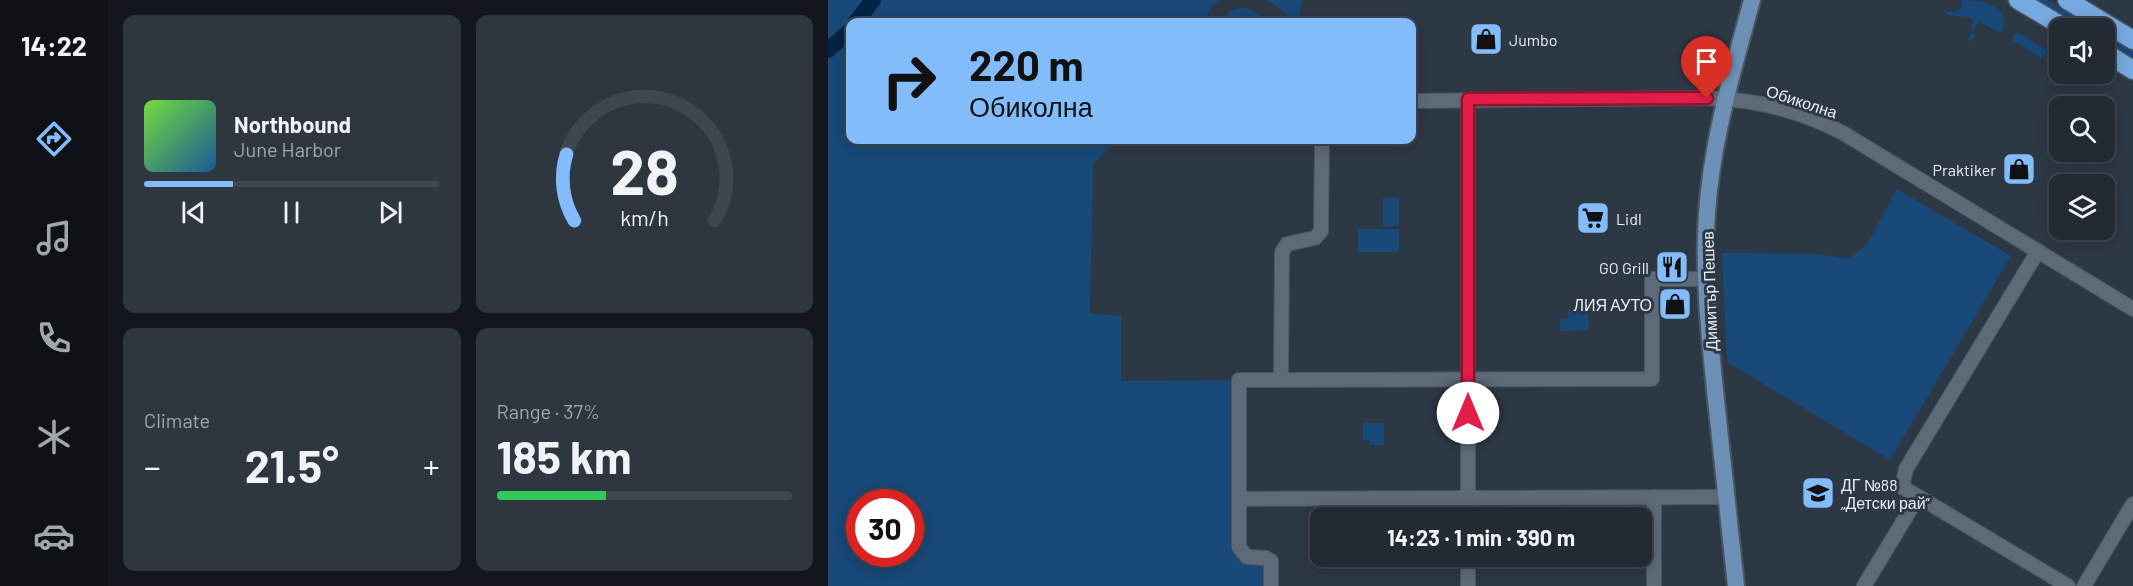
<!DOCTYPE html>
<html lang="en">
<head>
<meta charset="utf-8">
<style>
  body { margin:0; font-family:Barlow,sans-serif; background:#2e3640; color:#f1f3f6; height:100vh; display:flex; flex-direction:column; font-size:22px; white-space:nowrap }
  * { box-sizing:border-box; margin:0 }
  p { font-size:20px; color:#a2a7ac }
  .icon { flex:none; width:33px; height:33px; fill:none; stroke:currentColor; stroke-width:2; stroke-linecap:round; stroke-linejoin:round }
  .map { position:relative; flex:1; overflow:hidden }
  .details { display:flex; flex-direction:column; gap:15px; padding:15px; background:#13171d; width:720px }
  .details>* { flex:none }
  .top-card { position:absolute; left:18px; top:18px; width:570px; height:126px; border-radius:12px; box-shadow:0 3px 15px #0003,0 0 0 2px #3f464f; background:#82bcfa; color:#111; overflow:hidden }
  .buttons { position:absolute; left:1221px; top:18px; display:grid; gap:12px }
  .buttons a { display:grid; place-items:center; width:66px; height:66px; border-radius:12px; background:#222a34; box-shadow:0 3px 15px #0003,0 0 0 2px #3f464f; font-size:30px }
  .speed { position:absolute; left:18px; top:489px; display:flex; gap:12px; font-size:30px; font-weight:700; text-align:center }
  .speed>* { display:grid; place-content:center; width:78px; height:78px; border-radius:50%; background:#222a34; box-shadow:0 3px 15px #0003,0 0 0 2px #3f464f; line-height:1 }
  .speed .limit { border:9px solid #d22; background:#fff; color:#111 }
  .pin { position:absolute; display:grid; place-items:center; width:51px; height:51px; color:#fff; margin:-62px -26px; border-radius:50% 50% 50% 0; rotate:-45deg; box-shadow:0 0 6px #0007 }
  .pin .icon { rotate:45deg }
  .me { position:absolute; width:66px; margin:-33px; rotate:0deg; stroke-linejoin:round; filter:drop-shadow(0 0 4px #0008) }
  .turn { display:flex; align-items:center; gap:21px; height:126px; padding:0 24px; font-size:27px }
  .turn .icon { width:78px; height:78px; stroke-width:2.5 }
  .turn b { display:block; font-size:42px; line-height:51px }
  .big { font-size:45px; font-weight:700; line-height:1.1 }
  .details .tile { flex:1; display:flex; flex-direction:column; justify-content:center; gap:9px; min-width:0; padding:0 21px; border-radius:12px; background:#2e3640 }
  .details .dial { align-items:center; gap:0 }
  .dial svg { height:156px; overflow:visible; fill:none; stroke:#3f464f; stroke-width:7; stroke-linecap:round; text-anchor:middle }
  .dial text { fill:#f1f3f6; stroke:none }
  .song { display:flex; align-items:center; gap:18px }
  .cover { width:72px; height:72px; border-radius:9px; background:linear-gradient(135deg,hsl(100 70% 55%),hsl(210 70% 35%)) }
  .played { height:6px; border-radius:3px; background:linear-gradient(90deg,#82bcfa 30%,#3f464f 30%) }
  .keys { display:flex; justify-content:space-around; direction:ltr }
  .heat { display:flex; justify-content:space-between; align-items:center; font-size:33px; direction:ltr }
  .charge { height:9px; border-radius:4px; background:linear-gradient(90deg,#34c759 37%,#3f464f 0) }
  .details .tiles { flex:1; display:grid; gap:15px; grid-template-columns:repeat(2,1fr) }
  .trip { position:absolute; left:482px; top:507px; width:342px; height:60px; border-radius:12px; background:#222a34; box-shadow:0 3px 15px #0003,0 0 0 2px #3f464f; font-weight:700; line-height:60px; text-align:center }
  main { display:flex; flex:1; min-height:0 }
  .dock { display:flex; flex-direction:column; width:108px; justify-content:space-around; align-items:center; background:#0e1115; color:#a2a7ac }
  .dock .icon { width:42px; height:42px }
  .dock .current { color:#82bcfa }
  .dock b { font-size:27px; color:#f1f3f6 }
  .map>svg:first-child { display:block }
  .green { fill:#184978; fill-rule:evenodd }
  .lines { fill:none; stroke-linecap:round; stroke-linejoin:round }
  .river { stroke:#012445; stroke-width:16 }
  .minor-casing { stroke:#4b5560; stroke-width:16 }
  .major-casing { stroke:#4b5560; stroke-width:20 }
  .highway-casing { stroke:#4b5560; stroke-width:21 }
  .minor { stroke:#5d6a78; stroke-width:14 }
  .major { stroke:#6c90b6; stroke-width:16 }
  .highway { stroke:#76a9df; stroke-width:18 }
  .route-casing { stroke:#92132f; stroke-width:15 }
  .route { stroke:#e11d48; stroke-width:10 }
  .labels { text-anchor:middle; dominant-baseline:central; stroke-width:6; stroke-linejoin:round; paint-order:stroke }
  .poi-label { font-size:16px; fill:#e7eff7; stroke:#2d3845; text-anchor:start }
  .street-label { font-size:16px; fill:#e7eff7; stroke:#2d3845 }
</style>
</head>
<body>
<main>
<nav class="dock">
<b>14:22</b>
<svg class="icon current" aria-label="directions" viewBox="0 0 24 24"><path d="M12 3l9 9-9 9-9-9zM9 14v-3h6M13 9l2 2-2 2"/></svg>
<svg class="icon" aria-label="music" viewBox="0 0 24 24"><path d="M9 18V5l10-2v13"/><circle cx="6" cy="18" r="3"/><circle cx="16" cy="16" r="3"/></svg>
<svg class="icon" aria-label="phone" viewBox="0 0 24 24"><path d="M5 4h4l2 5-3 2q2 4 5 5l2-3 5 2v4C11 20 4 13 5 4z"/></svg>
<svg class="icon" aria-label="climate" viewBox="0 0 24 24"><path d="M12 3v18M4 7l16 10M4 17L20 7"/></svg>
<svg class="icon" aria-label="car" viewBox="0 0 24 24"><path d="M5 17H2v-5l4-1 3-4h7l3 4 3 1v5h-3M9 17h6M6 11h13"/><circle cx="7" cy="17" r="2"/><circle cx="17" cy="17" r="2"/></svg>
</nav>
<section class="details">
<div class="tiles">
<div class="tile">
<div class="song"><i class="cover"></i><div><b>Northbound</b><p>June Harbor</p></div></div>
<div class="played"></div>
<div class="keys"><svg class="icon" aria-label="previous" viewBox="0 0 24 24"><path d="M18 5L8 12l10 7zM5 5v14"/></svg><svg class="icon" aria-label="pause" viewBox="0 0 24 24"><path d="M8 5v14M16 5v14"/></svg><svg class="icon" aria-label="next" viewBox="0 0 24 24"><path d="M6 5l10 7-10 7zM19 5v14"/></svg></div>
</div>
<div class="tile dial"><svg viewBox="0 0 100 80">
<path d="M14 69A42 42 0 1 1 86 69"/>
<path d="M14 69A42 42 0 0 1 10 35" stroke="#82bcfa"/>
<text x="50" y="56" font-size="32" font-weight="700">28</text>
<text x="50" y="72" font-size="11">km/h</text>
</svg></div>
<div class="tile"><p>Climate</p>
<div class="heat"><a>−</a><b class="big">21.5°</b><a>+</a></div>
</div>
<div class="tile"><p>Range · 37%</p><b class="big">185 km</b><div class="charge"></div></div>
</div>
</section>
<div class="map">
<svg width="1305" height="586" viewBox="0 0 1305 586">
  <rect width="100%" height="100%" fill="#2d3845"/>
  <g class="green">
    <path d="M0,0H391L382,8L378,22H22V140H291L265,164L262,313L293,316V381L411,380V547L438,558L443,586H0ZM32,502H82V554H32Z"/>
    <polygon points="439,0 474,0 470,18 500,22 469,22"/>
    <path d="M1134,0C1154,0 1183,3 1174,32L1172,33L1151,21L1144,33L1147,36L1143,42L1141,40L1146,20L1141,17L1120,15L1115,10V8L1119,12H1128L1133,8Z"/>
    <polygon points="1205,0 1219,0 1267,28 1252,28"/>
    <polygon points="411,8 420,8 441,22 396,22 401,11"/>
    <polygon points="1188,33 1191,33 1231,58 1231,61 1218,53 1213,58 1186,41 1185,37"/>
    <polygon points="1276,34 1305,51 1305,61 1277,43"/>
    <polygon points="1069,189 1183,256 1062,460 899,362 894,253 987,254 1020,258 1038,246"/>
    <rect x="555" y="198" width="16" height="28"/>
    <rect x="530" y="229" width="41" height="23"/>
    <polygon points="760,309 761,330 732,331 732,319 740,318 740,310"/>
    <polygon points="535,423 556,423 556,445 541,445 541,440 535,440"/>
  </g>
  <g class="lines">
    <g class="river">
      <polyline points="28,22 45,0"/>
      <polyline points="0,50 22,31"/>
    </g>
    <g class="minor-casing">
      <g id="minor">
        <path d="M584,101L879,98C926,99 973,111 1015,133L1305,309"/>
        <polyline points="1210,251 1078,469 1074,487 1240,586"/>
        <polyline points="453,379 454,252 459,244 487,238 493,231 494,140"/>
        <polyline points="826,497 826,586"/>
        <polyline points="411,499 899,497"/>
        <polyline points="640,518 640,100"/>
        <polyline points="640,556 640,586"/>
        <polyline points="443,586 443,561 438,558 419,557 411,547 411,380 824,379 824,279 878,279"/>
        <polyline points="1036,586 1090,497"/>
        <polyline points="1256,586 1305,504"/>
      </g>
    </g>
    <g class="major-casing">
      <path id="major" d="M908,586C901,524 895,462 888,400C881,331 873,261 881,191C888,126 907,63 924,0"/>
    </g>
    <g class="highway-casing">
      <g id="highway">
        <polyline points="1190,0 1237,28"/>
        <polyline points="1239,0 1305,40"/>
        <polyline points="1276,52 1305,70"/>
      </g>
    </g>
    <use href="#minor" class="minor"/>
    <use href="#major" class="major"/>
    <use href="#highway" class="highway"/>
  </g>
  <g class="lines">
    <g class="route-casing">
      <polyline id="route" points="640,413 640,99 879,98"/>
    </g>
    <use href="#route" class="route"/>
  </g>
  <defs>
    <g id="shop-square" transform="scale(1.725)"><rect x="-9" y="-9" width="18" height="18" rx="4" fill="#82bcfa" stroke="#2d3845"/><path d="M-5-2.5h2.3a2.7 3.5 0 0 1 5.4 0H5L5.5 6h-11ZM-1.5-2.5h3a1.5 2.3 0 0 0-3 0Z" fill="#111"/></g>
    <g id="supermarket-square" transform="scale(1.725)"><rect x="-9" y="-9" width="18" height="18" rx="4" fill="#82bcfa" stroke="#2d3845"/><path d="M-6-5.5h2.5l.6 2H6L4.5 2H-2.5L-4.4-4H-6ZM-1.5 3.2a1.3 1.3 0 1 0 .1 0ZM3 3.2a1.3 1.3 0 1 0 .1 0Z" fill="#111"/></g>
    <g id="restaurant-square" transform="scale(1.725)"><rect x="-9" y="-9" width="18" height="18" rx="4" fill="#82bcfa" stroke="#2d3845"/><path d="M-5-6h1v4h1v-4h1v4h1v-4h1v5L-1.5 .5V6h-2V.5L-5-1ZM5-6V6H3V1.5H1.5Q1.5-4 5-6Z" fill="#111"/></g>
    <g id="school-square" transform="scale(1.725)"><rect x="-9" y="-9" width="18" height="18" rx="4" fill="#82bcfa" stroke="#2d3845"/><path d="M0-5L7-2L0 1L-7-2ZM-4 1L0 2.5L4 1V4Q0 6-4 4Z" fill="#111"/></g>
  </defs>
  <g fill-rule="evenodd">
    <use href="#shop-square" x="658" y="39"/>
    <use href="#shop-square" x="1191" y="169"/>
    <use href="#supermarket-square" x="765" y="218"/>
    <use href="#restaurant-square" x="844" y="267"/>
    <use href="#shop-square" x="847" y="304"/>
    <use href="#school-square" x="990" y="493"/>
  </g>
  <g class="labels">
    <g class="poi-label">
      <text x="681" y="39">Jumbo</text>
      <text x="1168" y="169" text-anchor="end">Praktiker</text>
      <text x="788" y="218">Lidl</text>
      <text x="821" y="267" text-anchor="end">GO Grill</text>
      <text x="824" y="304" text-anchor="end">ЛИЯ АУТО</text>
      <text x="1013" y="484">ДГ №88<tspan x="1013" dy="18">„Детски рай“</tspan></text>
    </g>
    <g class="street-label">
      <text transform="translate(974 101) rotate(18)">Обиколна</text>
      <text transform="translate(881 291) rotate(-92)">Димитър Пешев</text>
    </g>
  </g>
</svg>
<div class="buttons">
<a><svg class="icon" aria-label="sound" viewBox="0 0 24 24"><path d="M4 9h4l5-4v14l-5-4H4zM17 9q2 3 0 6"/></svg></a>
<a><svg class="icon" aria-label="search" viewBox="0 0 24 24"><circle cx="10" cy="10" r="6"/><path d="M15 15l6 6"/></svg></a>
<a><svg class="icon" aria-label="layers" viewBox="0 0 24 24"><path d="M12 4l9 5-9 5-9-5zM3 14l9 5 9-5"/></svg></a>
</div>
<div class="speed"><div class="limit">30</div></div>
<div class="pin" style="left:879px;top:98px;background:#d93025"><svg class="icon" aria-label="arrive" viewBox="0 0 24 24"><path d="M6 21V4h12l-3 4 3 4H6"/></svg></div>
<svg class="me" style="left:640px;top:413px" viewBox="-20 -20 40 40"><circle r="19" fill="#fff"/><path d="M0-13L10 11 0 6-10 11z" fill="#e11d48"/></svg>
<div class="trip">14:23 · 1 min · 390 m</div>
<div class="top-card">
<div class="turn"><svg class="icon" aria-label="right" viewBox="0 0 24 24"><path d="M7 20v-9h11M14 6l5 5-5 5"/></svg><div><b>220 m</b>Обиколна</div></div>
</div>
</div>
</main>
</body>
</html>
